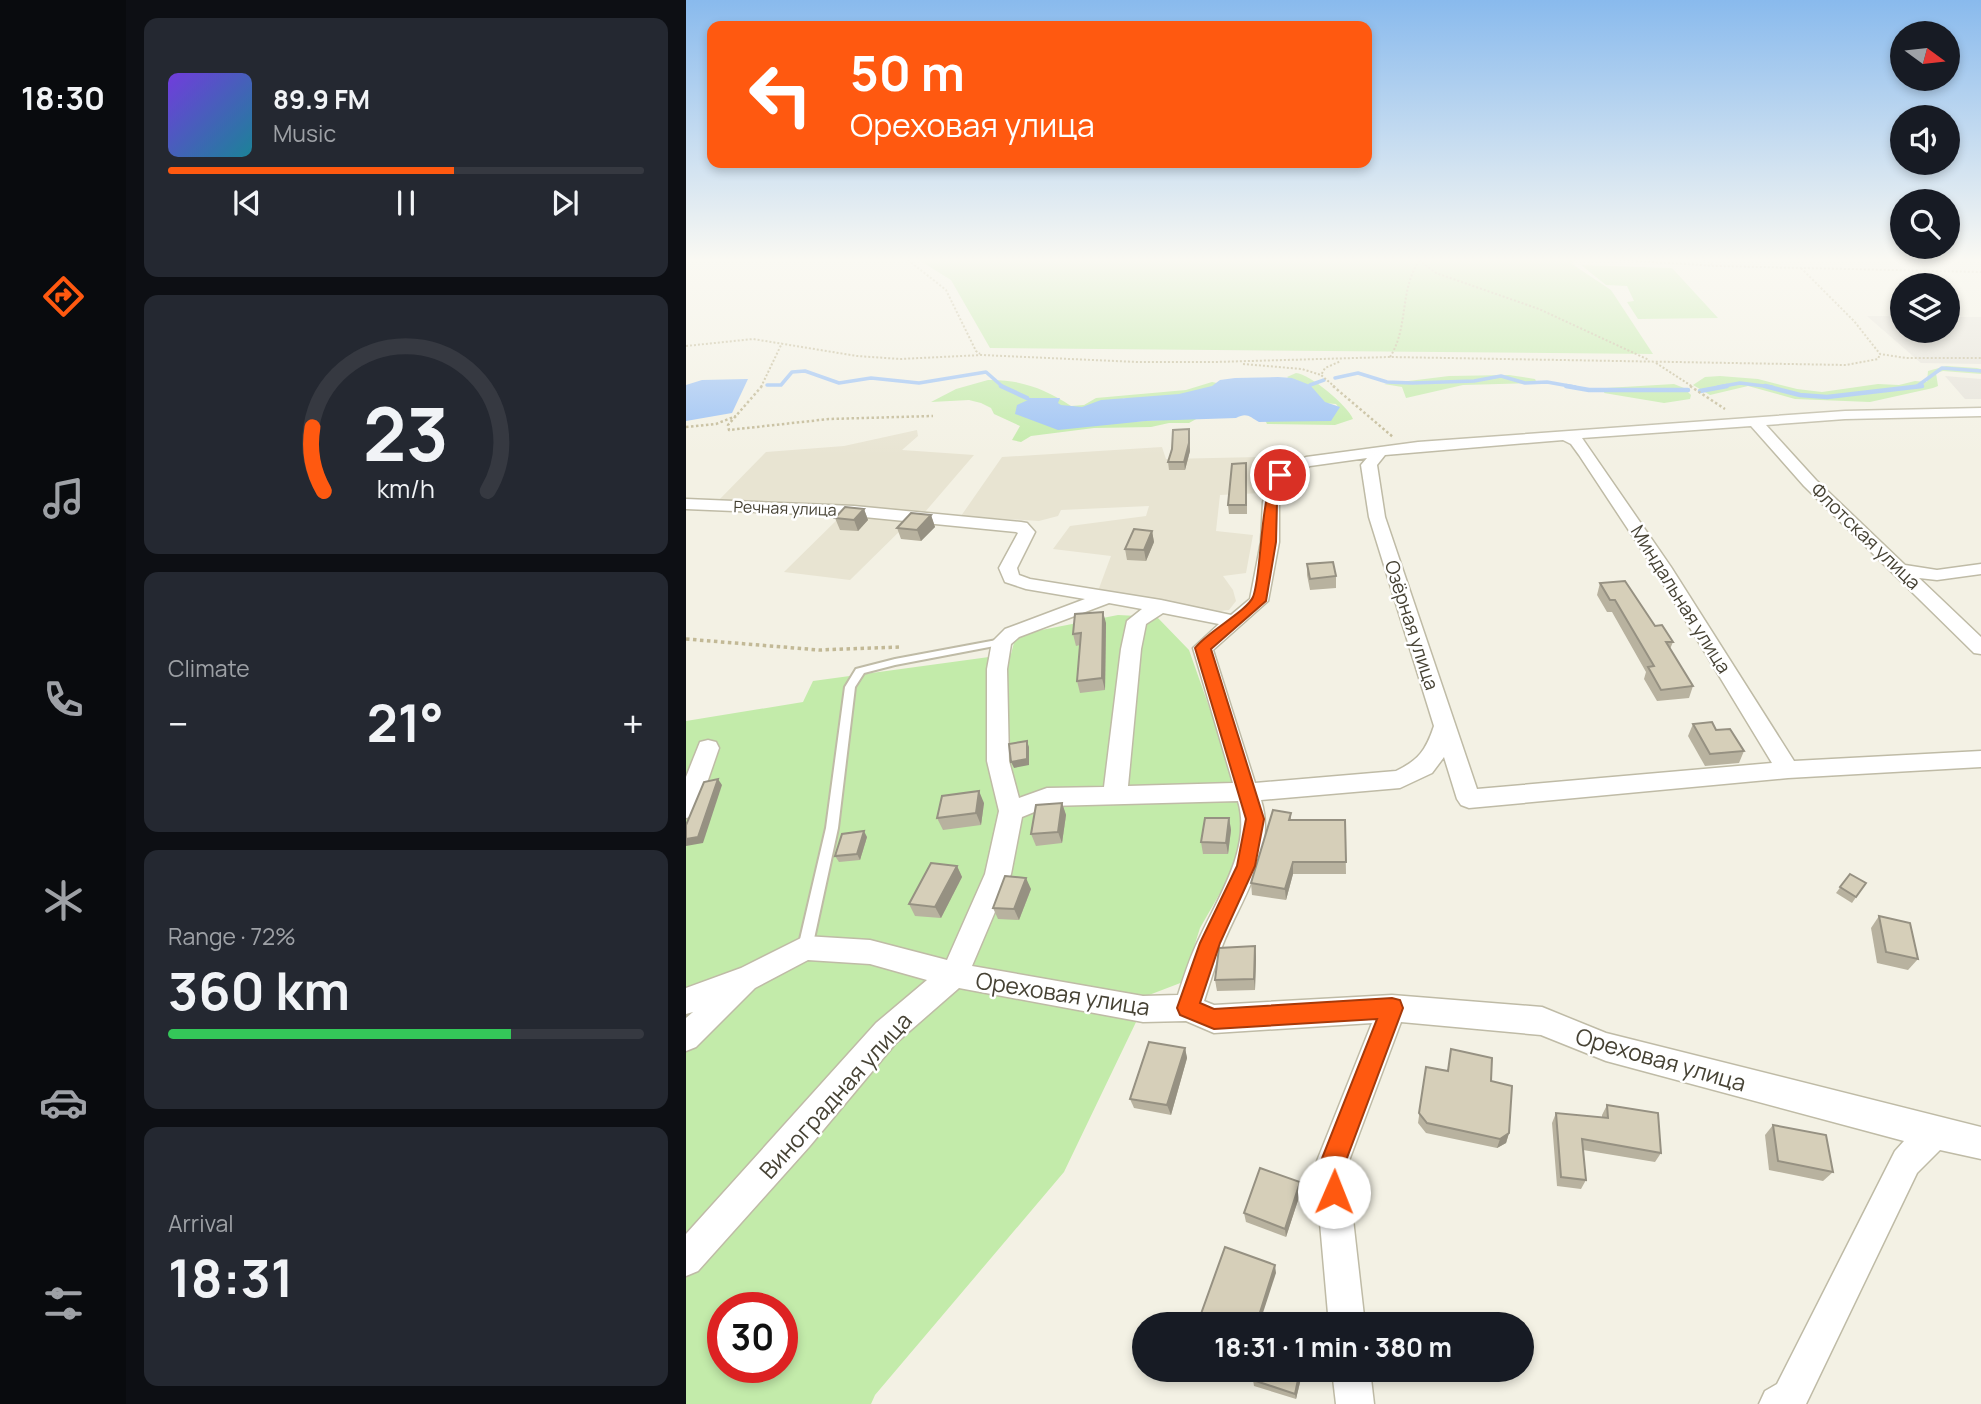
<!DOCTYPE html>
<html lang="en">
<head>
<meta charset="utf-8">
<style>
  body { margin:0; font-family:Manrope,sans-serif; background:#242831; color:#f1f3f6; height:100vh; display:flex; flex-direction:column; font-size:26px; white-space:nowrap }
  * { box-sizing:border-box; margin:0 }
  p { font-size:23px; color:#9ea1a6 }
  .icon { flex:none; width:38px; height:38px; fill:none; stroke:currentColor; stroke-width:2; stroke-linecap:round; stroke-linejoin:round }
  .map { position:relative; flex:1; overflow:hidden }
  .panel { display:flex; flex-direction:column; gap:18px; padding:18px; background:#0d0f14; width:560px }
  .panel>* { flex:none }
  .hud { position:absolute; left:21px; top:21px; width:665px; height:147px; border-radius:14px; box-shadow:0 4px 10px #0003; background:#ff5910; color:#fff; overflow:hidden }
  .needle { width:46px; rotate:105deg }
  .buttons { position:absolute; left:1204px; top:21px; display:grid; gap:14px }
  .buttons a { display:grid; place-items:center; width:70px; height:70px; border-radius:50%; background:#171b24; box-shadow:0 4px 10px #0003; font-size:35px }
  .speed { position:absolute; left:21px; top:1292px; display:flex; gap:14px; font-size:35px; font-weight:700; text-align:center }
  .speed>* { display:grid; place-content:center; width:91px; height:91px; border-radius:50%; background:#171b24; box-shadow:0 4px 10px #0003; line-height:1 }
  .speed .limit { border:10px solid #d22; background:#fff; color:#111 }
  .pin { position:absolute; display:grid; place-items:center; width:60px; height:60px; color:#fff; margin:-30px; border:4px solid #fff; border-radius:50%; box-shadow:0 2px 7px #0007 }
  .me { position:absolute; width:77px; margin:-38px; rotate:1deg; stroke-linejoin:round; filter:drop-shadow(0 0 5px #0008) }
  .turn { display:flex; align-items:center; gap:24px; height:147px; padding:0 28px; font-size:32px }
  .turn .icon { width:91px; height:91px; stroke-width:2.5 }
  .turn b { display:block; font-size:49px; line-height:60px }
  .big { font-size:52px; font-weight:700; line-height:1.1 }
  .panel .card { flex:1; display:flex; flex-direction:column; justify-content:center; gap:10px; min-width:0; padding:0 24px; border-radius:14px; background:#242831 }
  .panel .dial { align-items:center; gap:0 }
  .dial svg { height:182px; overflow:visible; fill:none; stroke:#363941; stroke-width:7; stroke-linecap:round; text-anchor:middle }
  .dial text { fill:#f1f3f6; stroke:none }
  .song { display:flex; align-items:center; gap:21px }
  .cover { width:84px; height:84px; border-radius:10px; background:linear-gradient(135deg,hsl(260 70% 55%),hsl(190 70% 35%)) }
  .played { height:7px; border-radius:4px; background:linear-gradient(90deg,#ff5910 60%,#363941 60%) }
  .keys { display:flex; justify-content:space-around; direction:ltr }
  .heat { display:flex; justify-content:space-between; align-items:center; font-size:38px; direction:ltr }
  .charge { height:10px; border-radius:5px; background:linear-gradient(90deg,#34c759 72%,#363941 0) }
  .trip { position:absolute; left:446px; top:1312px; width:402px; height:70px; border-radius:35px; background:#171b24; box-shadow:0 4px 10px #0003; font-weight:700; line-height:70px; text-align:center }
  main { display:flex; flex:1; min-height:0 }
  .dock { display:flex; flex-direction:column; width:126px; justify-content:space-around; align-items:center; background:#090b0e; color:#9ea1a6 }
  .dock .icon { width:49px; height:49px }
  .dock .current { color:#ff5910 }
  .dock b { font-size:32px; color:#f1f3f6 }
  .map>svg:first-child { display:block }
  .residential { fill:#e8e4d2 }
  .industrial { fill:#e5e2d9 }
  .green { fill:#c3ebaa; fill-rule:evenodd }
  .water { fill:#9cc2f5 }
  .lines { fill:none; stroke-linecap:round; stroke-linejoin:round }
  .stream-far1 { stroke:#9cc2f5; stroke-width:3.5 }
  .stream { stroke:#9cc2f5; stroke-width:4.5 }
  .lane-casing { stroke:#bfbba6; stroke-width:4 }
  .street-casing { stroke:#bfbba6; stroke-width:3 }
  .path-far2 { stroke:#c2b996; stroke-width:2; stroke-dasharray:2 2; stroke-linecap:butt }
  .path-far1 { stroke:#c2b996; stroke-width:2.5; stroke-dasharray:2.5 2.5; stroke-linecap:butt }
  .path { stroke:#c2b996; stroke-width:3.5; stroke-dasharray:3.5 3.5; stroke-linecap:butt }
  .lane { fill:#fff; fill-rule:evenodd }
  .street { fill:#fff; fill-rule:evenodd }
  .wall { fill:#b8b29f }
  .shaded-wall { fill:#969182 }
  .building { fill:#d6cfb9; stroke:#969182; stroke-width:2 }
  .route { fill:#ff5910; stroke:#a63a0a; stroke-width:2 }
  .labels { text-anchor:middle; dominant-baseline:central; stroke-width:5; stroke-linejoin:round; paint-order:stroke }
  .far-street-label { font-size:16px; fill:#464234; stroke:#fff }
  .street-label { font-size:19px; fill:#464234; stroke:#fff }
  .near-street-label { font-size:23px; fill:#464234; stroke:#fff }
</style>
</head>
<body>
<main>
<nav class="dock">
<b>18:30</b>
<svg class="icon current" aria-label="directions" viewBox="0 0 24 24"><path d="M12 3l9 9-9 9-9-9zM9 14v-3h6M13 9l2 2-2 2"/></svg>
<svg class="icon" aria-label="music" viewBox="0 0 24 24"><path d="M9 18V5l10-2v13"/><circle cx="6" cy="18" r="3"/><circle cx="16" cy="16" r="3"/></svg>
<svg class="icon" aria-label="phone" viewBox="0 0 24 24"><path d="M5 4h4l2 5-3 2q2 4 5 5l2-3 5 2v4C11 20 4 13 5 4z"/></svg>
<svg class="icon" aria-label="climate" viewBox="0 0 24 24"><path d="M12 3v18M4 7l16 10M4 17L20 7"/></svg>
<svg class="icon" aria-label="car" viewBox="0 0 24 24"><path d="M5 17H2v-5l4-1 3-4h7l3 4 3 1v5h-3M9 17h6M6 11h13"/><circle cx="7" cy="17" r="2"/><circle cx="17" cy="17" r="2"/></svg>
<svg class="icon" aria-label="filters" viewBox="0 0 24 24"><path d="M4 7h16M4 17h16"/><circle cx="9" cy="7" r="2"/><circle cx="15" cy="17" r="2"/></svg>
</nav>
<section class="panel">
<div class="card">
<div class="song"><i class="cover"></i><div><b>89.9 FM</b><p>Music</p></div></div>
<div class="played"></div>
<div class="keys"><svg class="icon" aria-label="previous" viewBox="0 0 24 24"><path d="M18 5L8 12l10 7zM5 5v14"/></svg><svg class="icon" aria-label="pause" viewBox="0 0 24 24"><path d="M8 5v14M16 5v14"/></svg><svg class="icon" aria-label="next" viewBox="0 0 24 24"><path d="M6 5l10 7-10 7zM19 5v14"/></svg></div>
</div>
<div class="card dial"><svg viewBox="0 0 100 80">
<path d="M14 69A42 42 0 1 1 86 69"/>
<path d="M14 69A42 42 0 0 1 9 41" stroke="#ff5910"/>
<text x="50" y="56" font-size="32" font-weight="700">23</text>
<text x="50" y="72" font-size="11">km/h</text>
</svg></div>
<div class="card"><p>Climate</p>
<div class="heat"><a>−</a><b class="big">21°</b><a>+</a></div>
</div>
<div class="card"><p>Range · 72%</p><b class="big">360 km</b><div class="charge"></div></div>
<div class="card"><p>Arrival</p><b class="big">18:31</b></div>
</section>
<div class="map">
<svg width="1295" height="1404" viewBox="0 0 1295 1404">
  <rect width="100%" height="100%" fill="#f3f1e4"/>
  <g class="residential">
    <polygon points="231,430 232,436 216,450 288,455 239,512 32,501 80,452 158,446"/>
    <polygon points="476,447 480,459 574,457 575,493 534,495 530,531 567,535 560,573 537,576 547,590 550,601 543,610 525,612 412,591 425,556 367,549 384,526 460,516 463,506 375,510 372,516 353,521 275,516 316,457"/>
    <polygon points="158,513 225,520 164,580 98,572"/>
  </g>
  <g class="industrial">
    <polygon points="1181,316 1216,316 1216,331 1262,331 1262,317 1295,317 1295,364 1235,363"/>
    <polygon points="1259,376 1295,379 1295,399 1279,399"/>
  </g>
  <g class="green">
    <polygon points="233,260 889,260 886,264 925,290 967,354 304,348 265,280"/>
    <polygon points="895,265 986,268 1032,318 952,319 941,302 948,301 941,286 920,285"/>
    <polygon points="1260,366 1291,368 1295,369 1295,374 1257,371 1250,373 1252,386 1247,388 1184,402 1109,399 1062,386 1024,395 1007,385 1019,377 1034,376 1072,379 1111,389 1136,392 1192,384 1213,385 1229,381 1241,382 1242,371"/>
    <path d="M610,373C624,374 662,406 667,419L649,425L581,424L579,420L653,408L650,404L638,403L601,377Z"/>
    <polygon points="823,375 849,379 851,383 777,385 720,398 716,387 698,384 763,376"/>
    <path d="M302,380C333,379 360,389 385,406L398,405L410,398L500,390L526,382L531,383C511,401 471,395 445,400L438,398L426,404L414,403L387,410H365L359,401L335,407L336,413L341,416L359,412L386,422H406V424L512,418L503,423H483L465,427L408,428L345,436L335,442L326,440L334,426L308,414L305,408L295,403L283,400L245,402L270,389Z"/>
    <polygon points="988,384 998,388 1005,395 1004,399 978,403 918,393 920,388"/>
    <path d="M432,615L471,617L503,650L557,803L554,858L514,928L497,982L463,995L378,1172L189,1395L185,1404H0V721L117,702L127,681L325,654L330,635ZM37,1307H96V1367H37Z"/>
  </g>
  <g class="water">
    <path d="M592,377L606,378L624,385L639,402L654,407L645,421L573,422C564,417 561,412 550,418L460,421L372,430L329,414L331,405L342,400L341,398H374L372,403L375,405L396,407L415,400L493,394L526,386L534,380L549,378Z"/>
    <polygon points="62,379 46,413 0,421 0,385 16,380"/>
  </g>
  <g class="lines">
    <g class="stream-far1">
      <polyline points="649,378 672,373 701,382 726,383 788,381 815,376 839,383 861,382 889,387"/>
      <polyline points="81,385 95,385 106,372 119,371 153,383 185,378 233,383 300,372 317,387"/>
      <polyline points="624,385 638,380"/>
      <polyline points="1032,387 1054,383 1086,387"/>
      <polyline points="1230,387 1256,368 1295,371"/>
    </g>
    <g class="stream">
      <polyline points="315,386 341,398"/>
      <polyline points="880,386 903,390 1002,390"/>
      <polyline points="1079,386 1114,395 1141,397 1236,386"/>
      <polyline points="1014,391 1041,386"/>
    </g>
    <g class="lane-casing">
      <polygon id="lane" points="316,639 321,642 319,644 209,665 178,673 169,687 152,828 126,948 124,952 119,954 114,952 112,948 140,828 159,687 170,669 209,659"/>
    </g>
    <g class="street-casing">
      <g id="street">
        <path d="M1295,408V416L1159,419L1080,425L1130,480L1219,565L1251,570L1295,564V574L1251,580L1233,578L1295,637V654L1288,653L1118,486L1065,426L896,438L985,567L1108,761L1295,751V767L1102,778L783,808L775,805L771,799L758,757L746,773L714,788L575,800C591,851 555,899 537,944C530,963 524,982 518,1001L528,1005L706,995L856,1007L920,1033L1295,1127V1159L1254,1150L1231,1173L1120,1404H1073L1079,1391L1091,1384L1209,1151L1218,1141L920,1061L855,1035L715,1022L661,1166L679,1325H643L629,1166L686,1023L528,1033L500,1021L457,1022L273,988L210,1043L123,1147L12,1271L0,1276V1234L190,1023L241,980L184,964L122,960L69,988L10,1047L0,1051V1018L7,1012L0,1014V988L55,968L119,936L184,940L261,960L299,874L313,811L301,761V669L306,642L319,629L399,599L340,589L319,582L313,568L332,533L330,532L168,516L0,509V499L168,506L335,522L341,523L349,532L331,568L333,575L344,579L475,600L545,615L564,599L575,542L577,502L586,475L620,457L732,442L1159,411ZM877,440L885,444L893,455L967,567L1086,763L791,789L699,517L691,465L699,455ZM681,458L675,465L683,517L748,726C740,750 733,760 710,771L569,783L527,650L582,601L593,542V502L601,478L624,466ZM423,603L456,609L441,621L435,649L418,787L361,788L333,798L323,761L321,669L325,644L333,637ZM477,613L533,624L507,648L547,783L442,786L455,649L460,624ZM552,801C566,848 532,897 513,939C504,957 498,976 492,995L457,996L286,966L325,874L336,817L363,806Z"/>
        <polygon points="22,740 30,742 33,748 12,809 8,816 0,818 0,777 14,742"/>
        <polygon points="646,1370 684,1370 688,1404 650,1404"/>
      </g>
    </g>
    <g class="path-far2">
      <polyline points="222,260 260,290 290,351 294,354"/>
      <polyline points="733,260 750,273 853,309 963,360"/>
      <polyline points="934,260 1031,266 1295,272"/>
      <polyline points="1018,260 1026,264"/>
      <polyline points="1115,268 1168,321 1194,354 1220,358 1295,358"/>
      <polyline points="0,346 67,339 171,356 214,359 296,355 451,362 529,362 704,357 1160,365 1192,359 1194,354"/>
      <path d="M704,357C723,327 713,291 733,261"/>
      <polyline points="970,363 1007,387"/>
      <polyline points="557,364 616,369 635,375"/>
      <polyline points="75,387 96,343"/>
      <polyline points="649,387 635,375 639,368 655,361"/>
    </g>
    <g class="path-far1">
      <polyline points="76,386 42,425 43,430 143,419 247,416"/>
      <polyline points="647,386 707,437"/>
      <polyline points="1004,386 1039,409"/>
      <polyline points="0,427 30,424 50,416"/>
    </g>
    <polyline class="path" points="0,639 133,650 213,647"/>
    <use href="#lane" class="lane"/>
    <use href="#street" class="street"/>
  </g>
  <g class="wall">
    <polygon points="503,429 504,451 499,470 483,470 482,462"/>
    <polygon points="561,472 561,514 543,514 542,505"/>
    <polygon points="178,509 182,520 172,531 154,530 149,518"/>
    <polygon points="245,515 249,527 235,541 215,539 211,528"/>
    <polygon points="466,531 468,542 460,561 441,560 439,549"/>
    <polygon points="621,564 650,576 650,588 624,590 621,575"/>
    <polygon points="914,583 969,626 987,642 984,649 1007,686 1003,698 971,701 958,679 960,672 926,612 921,612 911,595"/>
    <polygon points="420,623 419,690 394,693 391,681 394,645 390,646 387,634"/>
    <polygon points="1007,724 1030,730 1058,751 1053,763 1019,766 1002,736"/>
    <polygon points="298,803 295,825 257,830 251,818"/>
    <polygon points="376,803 380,815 376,843 350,846 345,834"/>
    <polygon points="605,813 605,820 659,820 660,874 607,874 600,900 566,895 565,883"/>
    <polygon points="543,818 545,830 542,854 517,854 515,842"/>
    <polygon points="181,837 174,860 153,862 149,856"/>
    <polygon points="271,866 276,877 255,918 229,916 223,904"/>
    <polygon points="1164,874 1180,883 1166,903 1150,893"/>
    <polygon points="345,889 333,920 312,919 307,908"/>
    <polygon points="1193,916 1232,959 1222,970 1191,963 1185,928"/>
    <polygon points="569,946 570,957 569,990 531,991 529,980"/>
    <polygon points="499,1048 501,1058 485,1115 448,1108 444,1099"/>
    <polygon points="765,1049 805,1081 823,1133 820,1143 811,1148 740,1133 732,1123 740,1067 762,1071"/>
    <polygon points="921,1105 975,1153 969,1162 897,1150 900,1180 895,1189 871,1186 866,1123 870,1113 916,1118 916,1115"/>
    <polygon points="1087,1125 1147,1172 1137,1181 1083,1170 1079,1135"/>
    <polygon points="614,1182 615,1191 600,1237 560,1222 558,1213"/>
    <polygon points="569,1370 617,1370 610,1399 568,1386 567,1380"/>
  </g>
  <g class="shaded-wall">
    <polygon points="503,429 504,451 499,470 498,462"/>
    <polygon points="178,509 182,520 172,531 168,520"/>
    <polygon points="245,515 249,527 235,541 231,530"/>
    <polygon points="466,531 468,542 460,561 458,550"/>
    <polygon points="417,612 420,623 419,690 416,678"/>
    <polygon points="341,741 343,747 343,765 328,768 325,762"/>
    <polygon points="32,779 36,785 17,843 0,846 0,839"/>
    <polygon points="293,791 298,803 295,825 290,813"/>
    <polygon points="376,803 380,815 376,843 372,832"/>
    <polygon points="543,818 545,830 542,854 540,843"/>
    <polygon points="178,831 181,837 174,860 171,854"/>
    <polygon points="607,862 607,874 600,900 599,889"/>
    <polygon points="271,866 276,877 255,918 249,907"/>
    <polygon points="340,878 345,889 333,920 328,909"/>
    <polygon points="569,946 570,957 569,990 568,979"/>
    <polygon points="499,1048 501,1058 485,1115 481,1105"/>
    <polygon points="823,1133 820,1143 811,1148 814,1139"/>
    <polygon points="614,1182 615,1191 600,1237 599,1229"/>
    <polygon points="589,1265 590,1273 573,1325 570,1325"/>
    <polygon points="614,1370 617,1370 610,1399 609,1394"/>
  </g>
  <g class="building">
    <polygon points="503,429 503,443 498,462 482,462 486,449 487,430"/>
    <polygon points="560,463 560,505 542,505 546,464"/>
    <polygon points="159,507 178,509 168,520 149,518"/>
    <polygon points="225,513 245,515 231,530 211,528"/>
    <polygon points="448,529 466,531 458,550 439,549"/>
    <polygon points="647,562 650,576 624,579 621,564"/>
    <polygon points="939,581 969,626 976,625 987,642 980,642 1007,686 975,690 962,667 968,666 929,600 924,600 914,583"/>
    <polygon points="417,612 416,678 391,681 395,633 387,634 389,614"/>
    <polygon points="1026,722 1030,730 1044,729 1058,751 1024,754 1007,724"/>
    <polygon points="341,741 341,759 325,762 323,744"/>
    <polygon points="32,779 12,837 0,839 0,825 18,782"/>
    <polygon points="293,791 290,813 251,818 256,796"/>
    <polygon points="376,803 372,832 345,834 350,805"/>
    <polygon points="587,810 605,813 603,820 659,820 660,862 607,862 599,889 565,883"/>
    <polygon points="519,818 543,818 540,843 515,842"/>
    <polygon points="178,831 171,854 149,856 156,834"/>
    <polygon points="245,863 271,866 249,907 223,904"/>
    <polygon points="1164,874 1180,883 1170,897 1154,887"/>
    <polygon points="319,876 340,878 328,909 307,908"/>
    <polygon points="1193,916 1224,923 1232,959 1200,952"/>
    <polygon points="569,946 568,979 529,980 533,948"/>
    <polygon points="463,1042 499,1048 481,1105 444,1099"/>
    <polygon points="765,1049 806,1058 805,1081 826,1086 823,1133 814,1139 741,1123 733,1113 740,1067 762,1071"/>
    <polygon points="921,1105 972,1113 975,1153 896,1139 900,1180 875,1177 870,1113 922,1118"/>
    <polygon points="1087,1125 1140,1135 1147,1172 1092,1161"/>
    <polygon points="574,1168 614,1182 599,1229 558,1213"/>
    <polygon points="539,1247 589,1265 570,1325 511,1325"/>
    <polygon points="569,1370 614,1370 609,1394 567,1380"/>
  </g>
  <linearGradient id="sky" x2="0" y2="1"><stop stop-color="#89baed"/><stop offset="0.57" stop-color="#faf9f3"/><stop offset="1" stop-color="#faf9f3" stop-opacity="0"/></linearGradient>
  <rect width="1295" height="456" fill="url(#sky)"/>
  <path class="route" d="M594,472L600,475L591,502L590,542L580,601L525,649L578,819L569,866L534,943L514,1003L528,1009L706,998L714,1000L717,1008L658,1166L660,1192L657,1201L648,1205L639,1201L636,1192L633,1166L691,1019L528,1029L494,1015L491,1008L514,943L551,866L560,819L509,648C521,632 561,611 567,597C577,572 573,481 594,472Z"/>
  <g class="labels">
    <g class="far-street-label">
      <text transform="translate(99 508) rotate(2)">Речная улица</text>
    </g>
    <g class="street-label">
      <text transform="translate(1180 536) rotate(44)">Флотская улица</text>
      <text transform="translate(995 599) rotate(58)">Миндальная улица</text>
      <text transform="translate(726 625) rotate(72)">Озёрная улица</text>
    </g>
    <g class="near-street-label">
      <text transform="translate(377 993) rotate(9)">Ореховая улица</text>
      <text transform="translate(975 1059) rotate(16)">Ореховая улица</text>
      <text transform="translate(149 1095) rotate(-48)">Виноградная улица</text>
    </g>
  </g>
</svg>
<div class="buttons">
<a><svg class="needle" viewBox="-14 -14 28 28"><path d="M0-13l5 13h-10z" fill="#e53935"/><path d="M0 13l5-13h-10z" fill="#9ea1a6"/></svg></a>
<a><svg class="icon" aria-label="sound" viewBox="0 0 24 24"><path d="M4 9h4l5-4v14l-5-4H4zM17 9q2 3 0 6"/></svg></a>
<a><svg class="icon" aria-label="search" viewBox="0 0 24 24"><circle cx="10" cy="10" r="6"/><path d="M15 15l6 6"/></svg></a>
<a><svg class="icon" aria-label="layers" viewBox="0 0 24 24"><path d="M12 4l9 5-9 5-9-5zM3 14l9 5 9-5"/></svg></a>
</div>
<div class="speed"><div class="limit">30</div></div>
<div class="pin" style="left:594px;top:475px;background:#d93025"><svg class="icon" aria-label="arrive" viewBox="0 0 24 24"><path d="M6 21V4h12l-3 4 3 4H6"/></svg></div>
<svg class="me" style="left:648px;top:1192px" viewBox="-20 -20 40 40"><circle r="19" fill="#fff"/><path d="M0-13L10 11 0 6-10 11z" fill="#ff5910"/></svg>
<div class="trip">18:31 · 1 min · 380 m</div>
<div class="hud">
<div class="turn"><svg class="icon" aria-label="left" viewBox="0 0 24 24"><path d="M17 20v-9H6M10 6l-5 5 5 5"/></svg><div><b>50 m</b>Ореховая улица</div></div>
</div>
</div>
</main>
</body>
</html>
